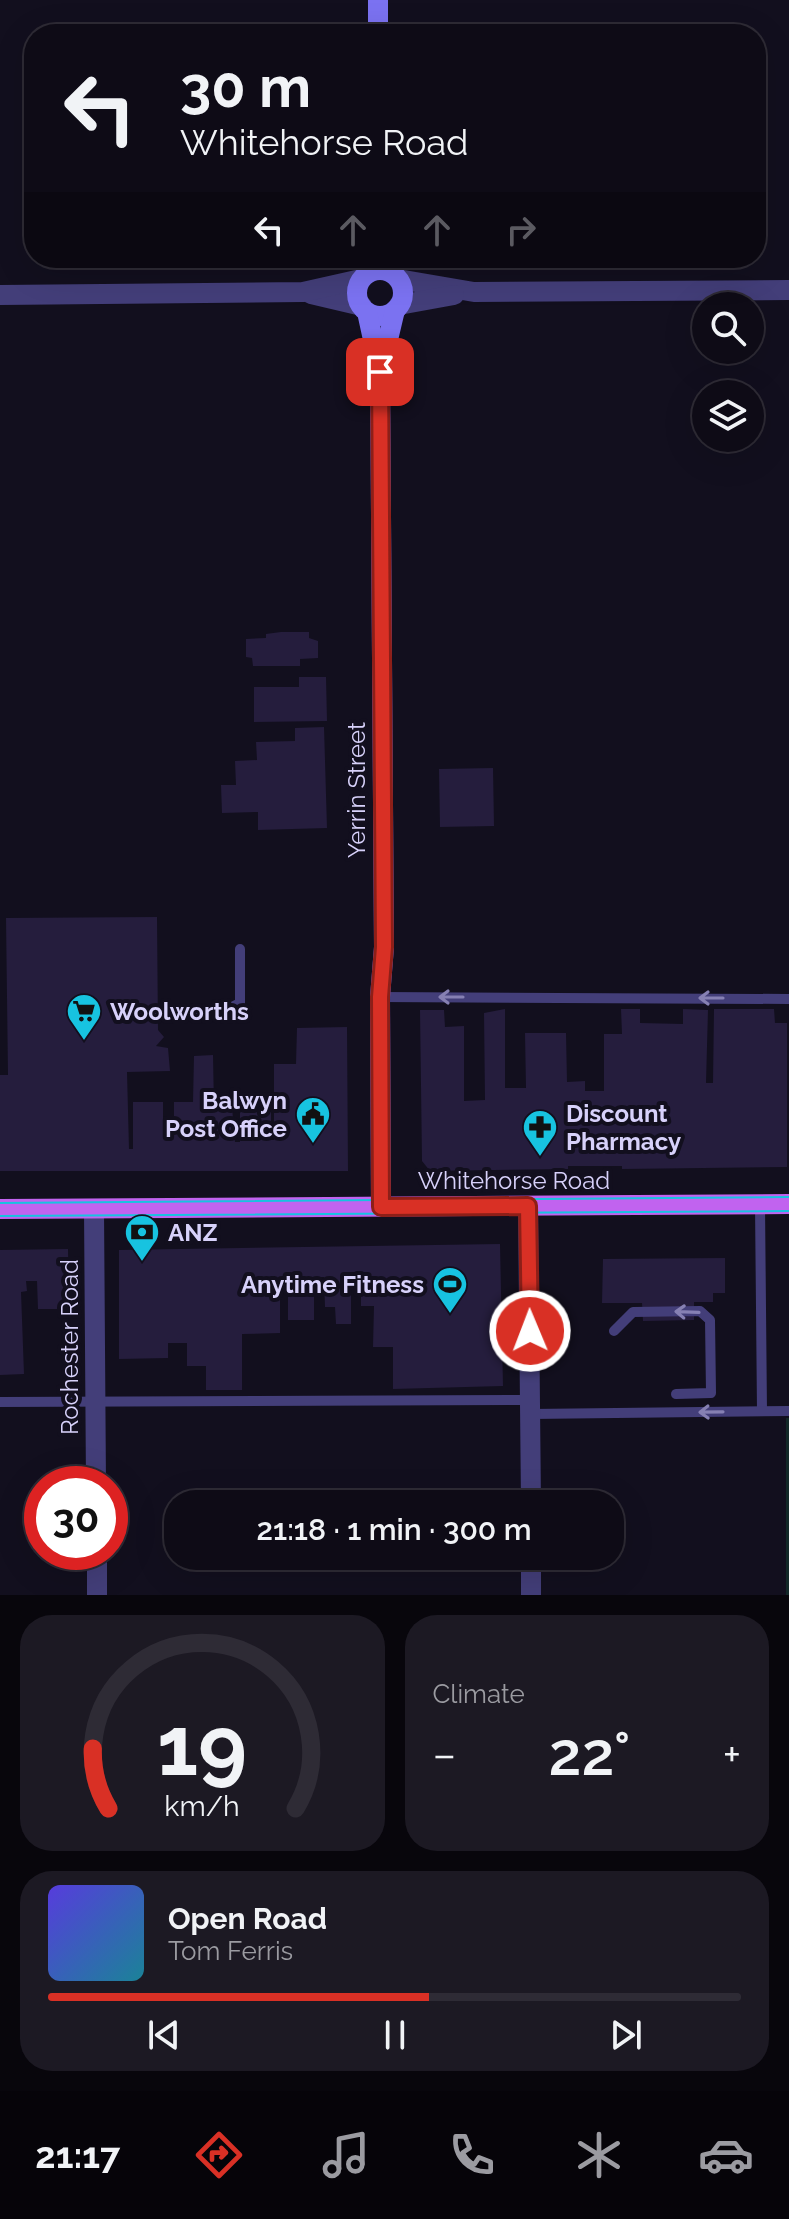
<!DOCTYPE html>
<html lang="en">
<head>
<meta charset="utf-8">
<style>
  body { margin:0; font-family:Raleway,sans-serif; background:#1c1923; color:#f1f3f6; height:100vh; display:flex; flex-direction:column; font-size:30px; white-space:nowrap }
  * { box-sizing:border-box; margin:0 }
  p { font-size:26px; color:#9b9ba1 }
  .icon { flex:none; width:44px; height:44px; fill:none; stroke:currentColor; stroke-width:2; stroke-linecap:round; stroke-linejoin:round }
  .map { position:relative; height:1595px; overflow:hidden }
  .side { display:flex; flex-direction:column; gap:20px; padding:20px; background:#08060c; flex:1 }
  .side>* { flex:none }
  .top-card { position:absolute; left:24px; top:24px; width:742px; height:244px; border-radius:32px; box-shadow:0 8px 32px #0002,0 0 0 2px #2e2b35; background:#0e0b16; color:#f1f3f6; overflow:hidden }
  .tools { position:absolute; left:692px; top:292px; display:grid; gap:16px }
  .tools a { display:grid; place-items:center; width:72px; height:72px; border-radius:50%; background:#0e0b16; box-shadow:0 8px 32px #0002,0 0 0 2px #2e2b35; font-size:40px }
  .speed { position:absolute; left:24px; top:1466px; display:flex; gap:16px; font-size:40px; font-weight:700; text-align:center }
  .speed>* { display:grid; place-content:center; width:104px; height:104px; border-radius:50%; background:#0e0b16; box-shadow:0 8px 32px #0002,0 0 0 2px #2e2b35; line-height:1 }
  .speed .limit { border:12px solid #d22; background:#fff; color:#111 }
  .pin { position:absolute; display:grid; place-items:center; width:68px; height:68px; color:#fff; margin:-34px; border-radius:16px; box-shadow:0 4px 12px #0006 }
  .me { position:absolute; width:88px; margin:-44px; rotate:359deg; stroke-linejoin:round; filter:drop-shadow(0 0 6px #0008) }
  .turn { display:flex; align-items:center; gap:28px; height:168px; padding:0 24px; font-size:36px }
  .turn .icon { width:104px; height:104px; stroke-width:2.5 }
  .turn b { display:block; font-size:56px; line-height:68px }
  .lanes { display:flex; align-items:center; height:76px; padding:0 24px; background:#0003; justify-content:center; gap:40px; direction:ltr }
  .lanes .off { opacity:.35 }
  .big { font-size:60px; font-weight:600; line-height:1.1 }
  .side .widget { flex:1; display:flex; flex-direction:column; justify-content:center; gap:12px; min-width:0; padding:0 28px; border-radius:32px; background:#1c1923 }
  .side .dial { align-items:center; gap:0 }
  .dial svg { height:208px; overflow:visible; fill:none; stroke:#2e2b35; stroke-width:7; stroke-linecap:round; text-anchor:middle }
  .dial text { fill:#f1f3f6; stroke:none }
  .song { display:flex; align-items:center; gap:24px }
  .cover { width:96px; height:96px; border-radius:12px; background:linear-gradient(135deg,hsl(250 70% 55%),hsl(190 70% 35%)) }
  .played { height:8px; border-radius:4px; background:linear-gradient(90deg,#d93025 55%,#2e2b35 55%) }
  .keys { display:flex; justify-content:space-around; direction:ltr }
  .heat { display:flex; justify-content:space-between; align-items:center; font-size:44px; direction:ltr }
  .side .tiles { flex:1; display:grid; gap:20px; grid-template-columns:1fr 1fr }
  .widget:last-child { grid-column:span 2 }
  .trip { position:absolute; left:164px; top:1490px; width:460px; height:80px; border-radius:32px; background:#0e0b16; box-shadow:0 8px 32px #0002,0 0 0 2px #2e2b35; font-weight:600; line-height:80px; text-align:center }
  .tab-bar { display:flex; height:128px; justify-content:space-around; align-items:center; background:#060409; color:#9b9ba1 }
  .tab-bar .icon { width:56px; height:56px }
  .tab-bar .on { color:#d93025 }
  .tab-bar b { font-size:36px; color:#f1f3f6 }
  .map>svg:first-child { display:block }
  .green { fill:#122828 }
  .building { fill:#251d3d }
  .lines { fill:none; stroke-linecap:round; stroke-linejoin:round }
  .lane { stroke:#433e79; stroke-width:10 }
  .street { stroke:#433e79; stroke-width:20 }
  .secondary { stroke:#7b72f1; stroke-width:20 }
  .primary { stroke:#c163ef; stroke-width:20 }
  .tram { stroke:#17c3e0; stroke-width:2 }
  .oneway { stroke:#8680b3 }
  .route-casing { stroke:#8d1f18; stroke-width:20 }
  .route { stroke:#d93025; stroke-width:14 }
  .labels { text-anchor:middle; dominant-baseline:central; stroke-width:8; stroke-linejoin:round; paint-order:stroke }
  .street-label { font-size:24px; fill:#d7d1fa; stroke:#120f1e }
  .poi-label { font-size:24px; font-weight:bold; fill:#d7d1fa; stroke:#120f1e; text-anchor:start }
</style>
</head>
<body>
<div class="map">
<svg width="789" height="1595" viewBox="0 0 789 1595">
  <rect width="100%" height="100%" fill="#120f1e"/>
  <rect class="green" x="786" y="1418" width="3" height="177"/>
  <g class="building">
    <polygon points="281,632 309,632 309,638 318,641 318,658 300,659 300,666 253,666 252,658 246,657 246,639 266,638 266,634"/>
    <polygon points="299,677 326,677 327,721 254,722 254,687 299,687"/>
    <polygon points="324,727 327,828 258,830 258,812 222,813 221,785 236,785 235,761 257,760 256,742 295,741 295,728"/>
    <polygon points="493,768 494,826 440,827 439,769"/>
    <polygon points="157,917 158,1030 164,1037 156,1046 168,1048 170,1071 127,1072 129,1149 133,1149 133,1102 163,1102 163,1134 174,1134 174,1102 193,1102 194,1056 213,1055 214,1107 232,1107 235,1142 240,1142 240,1107 271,1107 271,1140 274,1140 274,1064 296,1064 297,1028 347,1027 348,1171 0,1171 0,1075 8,1075 6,918"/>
    <polygon points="505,1009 505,1088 526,1088 525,1033 566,1033 567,1082 585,1081 585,1091 604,1091 604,1034 622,1034 621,1009 640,1009 640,1023 683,1024 683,1009 708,1010 706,1083 713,1083 714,1009 774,1009 775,1023 787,1023 787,1167 622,1169 622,1166 568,1166 568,1169 430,1171 422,1161 420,1010 444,1010 445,1027 464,1026 464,1101 485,1100 484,1013"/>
    <polygon points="500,1244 503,1386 393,1389 393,1347 373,1347 374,1306 361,1306 361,1277 351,1277 351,1324 336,1324 335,1307 325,1307 324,1277 314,1277 314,1320 288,1320 288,1279 280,1279 280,1333 242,1334 242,1390 206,1390 206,1366 187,1366 187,1343 168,1343 168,1358 119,1359 119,1250"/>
    <polygon points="68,1249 69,1309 38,1309 37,1281 26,1281 27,1291 21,1292 24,1374 0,1375 0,1250"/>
    <polygon points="725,1258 725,1293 713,1293 713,1302 694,1302 694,1320 643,1321 642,1303 602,1303 603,1259"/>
  </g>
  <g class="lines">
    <g class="lane">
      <polyline points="380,997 789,999"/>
      <polyline points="158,1012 224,1011 240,1003 240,949"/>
      <polyline points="760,1205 762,1411"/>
      <polyline points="614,1331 633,1312 700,1311 710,1320 711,1393 676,1394"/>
      <polyline points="0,1402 531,1400"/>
      <polyline points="531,1414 789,1411"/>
    </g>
    <g class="street">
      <polyline points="398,279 474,292 789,290"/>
      <polyline points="311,294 362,306"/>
      <polyline points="0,295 303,292 361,279"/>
      <polyline points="399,305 454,295"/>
      <polyline points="528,1206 531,1504"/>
      <polyline points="94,1209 96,1484"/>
      <polyline points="97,1552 97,1595"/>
      <polyline points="531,1556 531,1595"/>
    </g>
    <g class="secondary">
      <polyline points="378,0 378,34"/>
      <circle cx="380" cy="293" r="23"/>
      <polyline points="367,312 380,372 384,947 380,997 381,1207"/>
      <polyline points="382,365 395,310"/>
    </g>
    <polyline class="primary" points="0,1209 789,1204"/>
    <g class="tram">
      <polyline points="0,1203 789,1197"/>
      <polyline points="0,1216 789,1211"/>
    </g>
  </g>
  <defs><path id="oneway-shaft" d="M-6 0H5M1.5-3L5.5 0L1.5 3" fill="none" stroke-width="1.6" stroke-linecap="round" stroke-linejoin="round" transform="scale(2)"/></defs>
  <g class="oneway">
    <use href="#oneway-shaft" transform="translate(451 997) rotate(-180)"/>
    <use href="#oneway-shaft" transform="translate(711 998) rotate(-180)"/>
    <use href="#oneway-shaft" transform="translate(687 1312) rotate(-178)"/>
    <use href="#oneway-shaft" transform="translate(711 1412) rotate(179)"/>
  </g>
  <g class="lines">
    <g class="route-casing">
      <polyline id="route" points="380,372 384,947 380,997 381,1207 528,1206 530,1331"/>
    </g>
    <use href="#route" class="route"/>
  </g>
  <defs>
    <g id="supermarket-pin" transform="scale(1.8)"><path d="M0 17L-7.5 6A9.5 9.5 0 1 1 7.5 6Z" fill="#17c3e0" stroke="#120f1e"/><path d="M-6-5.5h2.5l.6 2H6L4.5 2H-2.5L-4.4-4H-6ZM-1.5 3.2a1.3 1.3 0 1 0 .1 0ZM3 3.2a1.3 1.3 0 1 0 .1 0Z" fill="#111"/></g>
    <g id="civic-pin" transform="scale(1.8)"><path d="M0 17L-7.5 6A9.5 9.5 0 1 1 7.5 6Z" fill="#17c3e0" stroke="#120f1e"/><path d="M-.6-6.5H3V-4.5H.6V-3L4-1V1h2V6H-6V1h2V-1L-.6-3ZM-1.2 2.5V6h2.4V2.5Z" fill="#111"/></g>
    <g id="pharmacy-pin" transform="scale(1.8)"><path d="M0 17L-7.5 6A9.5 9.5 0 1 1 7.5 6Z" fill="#17c3e0" stroke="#120f1e"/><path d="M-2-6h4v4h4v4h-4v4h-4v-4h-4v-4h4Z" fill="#111"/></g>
    <g id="bank-pin" transform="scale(1.8)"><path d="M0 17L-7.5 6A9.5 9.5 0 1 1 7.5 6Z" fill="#17c3e0" stroke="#120f1e"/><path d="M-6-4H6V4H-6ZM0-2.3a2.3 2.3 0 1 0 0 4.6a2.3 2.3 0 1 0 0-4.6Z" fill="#111"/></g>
    <g id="stadium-pin" transform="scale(1.8)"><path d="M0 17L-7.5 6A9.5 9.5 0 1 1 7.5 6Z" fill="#17c3e0" stroke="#120f1e"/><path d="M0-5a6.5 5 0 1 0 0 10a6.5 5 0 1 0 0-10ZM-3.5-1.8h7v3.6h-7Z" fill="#111"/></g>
  </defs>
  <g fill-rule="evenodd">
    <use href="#supermarket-pin" x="84" y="1011"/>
    <use href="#civic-pin" x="313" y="1114"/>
    <use href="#pharmacy-pin" x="540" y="1127"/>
    <use href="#bank-pin" x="142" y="1232"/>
    <use href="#stadium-pin" x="450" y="1284"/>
  </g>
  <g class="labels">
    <g class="street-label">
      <text transform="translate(356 790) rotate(-90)">Yerrin Street</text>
      <text x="514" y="1180">Whitehorse Road</text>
      <text transform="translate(69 1347) rotate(-90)">Rochester Road</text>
    </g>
    <g class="poi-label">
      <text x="110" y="1011">Woolworths</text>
      <text x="287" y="1100" text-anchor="end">Balwyn<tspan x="287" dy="28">Post Office</tspan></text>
      <text x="566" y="1113">Discount<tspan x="566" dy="28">Pharmacy</tspan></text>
      <text x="168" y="1232">ANZ</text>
      <text x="424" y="1284" text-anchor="end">Anytime Fitness</text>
    </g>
  </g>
</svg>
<div class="tools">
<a><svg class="icon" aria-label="search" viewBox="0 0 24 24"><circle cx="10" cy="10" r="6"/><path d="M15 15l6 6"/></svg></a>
<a><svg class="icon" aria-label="layers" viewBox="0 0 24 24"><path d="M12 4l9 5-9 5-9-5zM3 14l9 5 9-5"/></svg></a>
</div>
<div class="speed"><div class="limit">30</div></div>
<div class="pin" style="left:380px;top:372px;background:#d93025"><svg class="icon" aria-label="arrive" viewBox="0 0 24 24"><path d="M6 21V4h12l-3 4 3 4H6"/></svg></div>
<svg class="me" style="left:530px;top:1331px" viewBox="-20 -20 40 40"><circle r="17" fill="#d93025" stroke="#fff" stroke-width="3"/><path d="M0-11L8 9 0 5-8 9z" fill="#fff"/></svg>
<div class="trip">21:18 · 1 min · 300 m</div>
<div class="top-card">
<div class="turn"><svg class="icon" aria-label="left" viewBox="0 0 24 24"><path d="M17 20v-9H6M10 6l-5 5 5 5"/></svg><div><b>30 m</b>Whitehorse Road</div></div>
<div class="lanes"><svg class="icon" aria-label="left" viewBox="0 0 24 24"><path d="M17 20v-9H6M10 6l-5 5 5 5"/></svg><svg class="icon off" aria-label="ahead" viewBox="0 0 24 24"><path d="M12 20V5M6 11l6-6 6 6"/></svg><svg class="icon off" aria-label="ahead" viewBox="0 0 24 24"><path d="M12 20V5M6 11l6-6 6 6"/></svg><svg class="icon off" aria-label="right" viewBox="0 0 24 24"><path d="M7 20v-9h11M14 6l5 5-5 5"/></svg></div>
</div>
</div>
<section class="side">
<div class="tiles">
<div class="widget dial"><svg viewBox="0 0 100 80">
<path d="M14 69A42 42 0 1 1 86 69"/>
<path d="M14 69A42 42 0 0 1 8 46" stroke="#d93025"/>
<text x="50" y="56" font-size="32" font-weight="700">19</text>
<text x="50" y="72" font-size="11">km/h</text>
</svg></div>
<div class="widget"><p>Climate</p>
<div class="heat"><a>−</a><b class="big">22°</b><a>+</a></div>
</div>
<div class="widget">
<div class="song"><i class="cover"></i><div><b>Open Road</b><p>Tom Ferris</p></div></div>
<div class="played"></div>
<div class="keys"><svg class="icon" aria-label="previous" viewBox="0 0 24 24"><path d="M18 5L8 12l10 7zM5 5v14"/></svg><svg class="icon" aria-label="pause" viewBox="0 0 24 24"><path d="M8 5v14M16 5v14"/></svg><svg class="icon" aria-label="next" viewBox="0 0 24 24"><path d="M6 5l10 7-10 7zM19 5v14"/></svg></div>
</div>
</div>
</section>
<nav class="tab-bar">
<b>21:17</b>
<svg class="icon on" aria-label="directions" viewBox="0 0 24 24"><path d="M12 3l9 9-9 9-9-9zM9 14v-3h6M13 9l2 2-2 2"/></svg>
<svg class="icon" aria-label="music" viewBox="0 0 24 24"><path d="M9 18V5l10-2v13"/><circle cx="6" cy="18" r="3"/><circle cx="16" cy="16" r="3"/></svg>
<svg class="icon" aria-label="phone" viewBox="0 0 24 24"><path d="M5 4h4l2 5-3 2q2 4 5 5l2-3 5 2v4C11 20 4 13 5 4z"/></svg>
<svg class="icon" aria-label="climate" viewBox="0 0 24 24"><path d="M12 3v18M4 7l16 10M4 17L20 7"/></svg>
<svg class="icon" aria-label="car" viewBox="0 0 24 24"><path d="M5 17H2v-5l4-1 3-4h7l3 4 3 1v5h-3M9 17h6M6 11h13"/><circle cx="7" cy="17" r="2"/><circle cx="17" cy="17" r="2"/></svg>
</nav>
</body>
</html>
